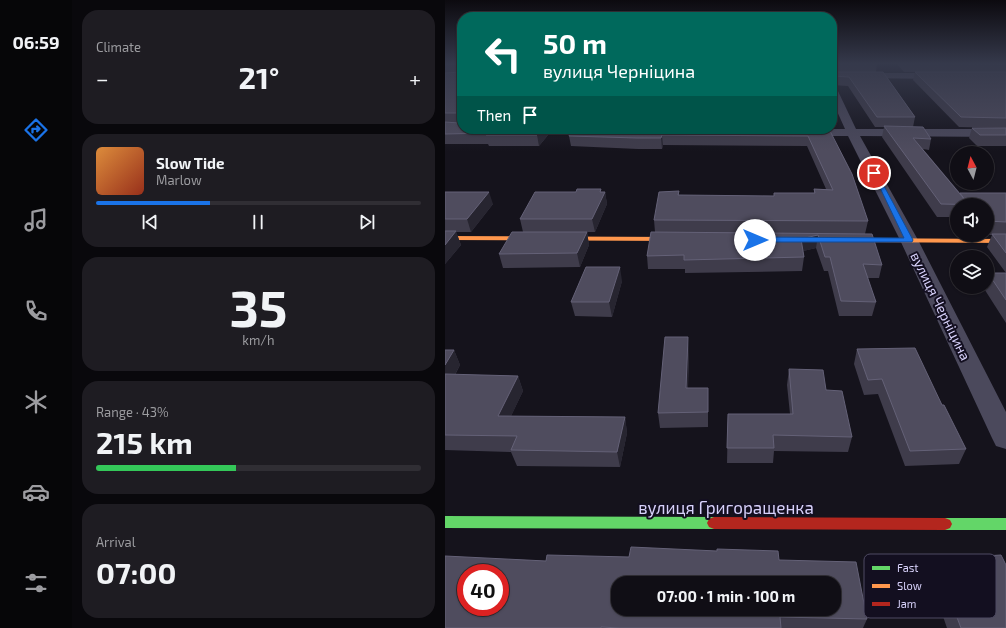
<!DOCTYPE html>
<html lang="en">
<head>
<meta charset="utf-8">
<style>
  body { margin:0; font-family:"Exo 2",sans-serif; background:#1e1c22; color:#f1f3f6; height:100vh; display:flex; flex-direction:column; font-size:15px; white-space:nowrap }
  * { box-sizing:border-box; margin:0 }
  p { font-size:13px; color:#9c9ca0 }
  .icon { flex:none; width:22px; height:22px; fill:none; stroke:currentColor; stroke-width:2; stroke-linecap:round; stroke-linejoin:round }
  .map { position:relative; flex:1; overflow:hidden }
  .panel { display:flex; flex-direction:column; gap:10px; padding:10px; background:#09080c; width:373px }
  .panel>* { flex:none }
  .guide { position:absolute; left:12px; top:12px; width:380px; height:122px; border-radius:16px; box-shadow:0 1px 3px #0004,0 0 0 1px #302e34; background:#00695c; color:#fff; overflow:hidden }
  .needle { width:26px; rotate:353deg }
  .tools { position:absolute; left:505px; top:146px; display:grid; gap:8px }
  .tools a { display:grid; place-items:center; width:44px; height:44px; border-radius:50%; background:#100e15; box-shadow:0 1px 3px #0004,0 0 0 1px #302e34; font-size:20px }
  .speed { position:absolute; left:12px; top:564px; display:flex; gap:8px; font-size:20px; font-weight:700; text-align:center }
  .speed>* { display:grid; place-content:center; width:52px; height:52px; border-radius:50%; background:#100e15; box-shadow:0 1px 3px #0004,0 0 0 1px #302e34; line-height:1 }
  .speed .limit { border:6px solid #d22; background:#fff; color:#111 }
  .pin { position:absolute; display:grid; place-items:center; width:34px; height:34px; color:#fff; margin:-17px; border:2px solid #fff; border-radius:50%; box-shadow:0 1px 4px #0007 }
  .me { position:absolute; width:44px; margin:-22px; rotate:90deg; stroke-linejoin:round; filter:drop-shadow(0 0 3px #0008) }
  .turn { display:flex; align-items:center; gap:14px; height:84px; padding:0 20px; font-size:18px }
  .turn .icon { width:52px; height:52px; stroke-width:2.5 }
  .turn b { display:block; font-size:28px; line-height:34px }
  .then { display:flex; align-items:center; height:38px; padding:0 20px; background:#0003; gap:8px; font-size:15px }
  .big { font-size:30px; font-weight:700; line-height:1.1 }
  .panel .card { flex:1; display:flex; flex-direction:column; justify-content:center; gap:6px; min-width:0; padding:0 14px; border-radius:16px; background:#1e1c22 }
  .panel .dial { align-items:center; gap:0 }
  .dial b { font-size:52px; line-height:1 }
  .song { display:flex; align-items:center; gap:12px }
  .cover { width:48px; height:48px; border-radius:6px; background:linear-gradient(135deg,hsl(30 70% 55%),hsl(10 70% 35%)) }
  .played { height:4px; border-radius:2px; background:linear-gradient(90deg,#1a73e8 35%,#302e34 35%) }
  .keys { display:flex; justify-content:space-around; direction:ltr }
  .heat { display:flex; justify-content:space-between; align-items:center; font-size:22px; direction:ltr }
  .charge { height:6px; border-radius:3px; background:linear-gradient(90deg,#34c759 43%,#302e34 0) }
  .trip { position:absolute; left:166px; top:576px; width:230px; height:40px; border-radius:16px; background:#100e15; box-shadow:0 1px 3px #0004,0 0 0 1px #302e34; font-weight:700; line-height:40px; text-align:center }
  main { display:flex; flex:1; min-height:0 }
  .dock { display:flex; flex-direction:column; width:72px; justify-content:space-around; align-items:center; background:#060608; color:#9c9ca0 }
  .dock .icon { width:28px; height:28px }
  .dock .current { color:#1a73e8 }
  .dock b { font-size:18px; color:#f1f3f6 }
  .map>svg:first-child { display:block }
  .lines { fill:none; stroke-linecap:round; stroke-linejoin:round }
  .street { fill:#4b495c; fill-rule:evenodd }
  .fast { fill:#63d668; fill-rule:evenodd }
  .slow { fill:#ff974d; fill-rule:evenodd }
  .jam { fill:#b3261e; fill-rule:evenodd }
  .wall { fill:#3f3c4b }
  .shaded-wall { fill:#272530 }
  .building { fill:#4f4c5e; stroke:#646177; fill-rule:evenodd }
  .route { fill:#1a73e8; stroke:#114b97 }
  .labels { text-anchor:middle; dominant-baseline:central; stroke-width:4; stroke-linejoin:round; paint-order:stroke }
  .street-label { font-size:14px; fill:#d8d2fb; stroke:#130f20 }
  .near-street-label { font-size:17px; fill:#d8d2fb; stroke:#130f20 }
  .key { fill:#130f20; stroke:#4e4a62; stroke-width:1 }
  .key-label { font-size:11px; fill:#d8d2fb }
</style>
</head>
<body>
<main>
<nav class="dock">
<b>06:59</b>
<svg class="icon current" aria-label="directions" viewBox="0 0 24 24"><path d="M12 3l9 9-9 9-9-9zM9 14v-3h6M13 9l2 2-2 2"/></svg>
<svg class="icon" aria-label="music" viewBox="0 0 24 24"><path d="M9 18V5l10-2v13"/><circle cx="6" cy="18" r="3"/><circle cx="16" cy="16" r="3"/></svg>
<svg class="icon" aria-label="phone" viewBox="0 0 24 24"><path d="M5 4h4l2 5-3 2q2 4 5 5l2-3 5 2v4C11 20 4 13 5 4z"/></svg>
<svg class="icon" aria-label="climate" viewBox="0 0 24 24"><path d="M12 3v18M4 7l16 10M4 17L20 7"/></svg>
<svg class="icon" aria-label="car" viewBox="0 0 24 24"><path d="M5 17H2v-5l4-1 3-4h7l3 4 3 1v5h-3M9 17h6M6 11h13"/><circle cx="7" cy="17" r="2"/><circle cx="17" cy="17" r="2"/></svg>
<svg class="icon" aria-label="filters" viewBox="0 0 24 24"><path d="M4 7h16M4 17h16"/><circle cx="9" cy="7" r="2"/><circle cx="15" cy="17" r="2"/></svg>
</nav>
<section class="panel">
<div class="card"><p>Climate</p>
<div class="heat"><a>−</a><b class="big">21°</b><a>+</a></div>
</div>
<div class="card">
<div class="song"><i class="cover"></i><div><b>Slow Tide</b><p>Marlow</p></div></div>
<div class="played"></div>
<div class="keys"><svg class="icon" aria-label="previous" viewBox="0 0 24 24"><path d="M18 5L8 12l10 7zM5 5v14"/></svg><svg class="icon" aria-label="pause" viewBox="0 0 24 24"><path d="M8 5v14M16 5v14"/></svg><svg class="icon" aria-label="next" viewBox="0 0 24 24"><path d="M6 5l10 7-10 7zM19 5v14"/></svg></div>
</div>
<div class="card dial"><b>35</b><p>km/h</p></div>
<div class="card"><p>Range · 43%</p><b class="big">215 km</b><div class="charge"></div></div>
<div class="card"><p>Arrival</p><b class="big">07:00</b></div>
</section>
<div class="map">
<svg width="561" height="628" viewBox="0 0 561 628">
  <rect width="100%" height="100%" fill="#15131c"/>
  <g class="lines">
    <g class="street">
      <polygon points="414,73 498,73 503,76 498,79 411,78 411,74"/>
      <polygon points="387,86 392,89 411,129 561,129 561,137 415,136 473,240 561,412 561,449 551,446 547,438 455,240 403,136 357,136 351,132 355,129 400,129 387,100"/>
      <polygon points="87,129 161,129 162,130 156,134 93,133"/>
    </g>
    <g class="fast">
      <polygon points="0,516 269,517 274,519 276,523 274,527 269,529 0,528"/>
      <polygon points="500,518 561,518 561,530 500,530 495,528 493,524 495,520"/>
    </g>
    <g class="slow">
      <polygon points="0,236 235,237 239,239 235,241 0,240"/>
      <polygon points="396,238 561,239 561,243 399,242 396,242"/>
    </g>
    <polygon class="jam" points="269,517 500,518 505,520 507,524 505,528 500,530 269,529 264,527 262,523 264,519"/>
  </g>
  <g class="wall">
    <polygon points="0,63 17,63 17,129 102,129 103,135 94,146 44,146 43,144 0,144"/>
    <polygon points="387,63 432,63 431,72 387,72"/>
    <polygon points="451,63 561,63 561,72 459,72"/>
    <polygon points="387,72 438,72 470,117 468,127 486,139 484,150 478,149 515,193 561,193 561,273 542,247 547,235 542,235 542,205 512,205 512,217 492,217 437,137 439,127 430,127 403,86 387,85"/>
    <polygon points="470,72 561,72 561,128 514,127 468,80"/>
    <polygon points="527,128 561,128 561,146 532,146 524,138"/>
    <polygon points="384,129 423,221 420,234 437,265 434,278 422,278 431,302 427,316 394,316 383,271 379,271 371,248 358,251 359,257 357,271 240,273 240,269 203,269 202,256 210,232 209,220 234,191 234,195 329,196 329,193 369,193 369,189 381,189 362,146 218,145 217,149 193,149 126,146 124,136"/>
    <polygon points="0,192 48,204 26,232 11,232 16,245 0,264"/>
    <polygon points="156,192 160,192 162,204 150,232 142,232 144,245 135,267 58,268 54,254 78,232 75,219"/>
    <polygon points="543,273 561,273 561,323 538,287 542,287 542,276"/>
    <polygon points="177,281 167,317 130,316 126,302"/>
    <polygon points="412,349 497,405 521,449 514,464 460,466 433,394 419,395 409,364"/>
    <polygon points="0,350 9,350 15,365 10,375 73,376 78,391 66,416 180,417 182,433 175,467 72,466 66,452 0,450"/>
    <polygon points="244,352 243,388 263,388 263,427 215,428 213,413"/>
    <polygon points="344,369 381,390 407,437 403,452 329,451 328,463 282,463 283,414 345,414 342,385"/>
    <polygon points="490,559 561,628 502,628 483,573"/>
    <polygon points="334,560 422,619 418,628 0,628 101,561"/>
  </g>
  <g class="shaded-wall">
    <polygon points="97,129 102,129 103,135 94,146 92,135"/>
    <polygon points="217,135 218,145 217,149 216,138"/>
    <polygon points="156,189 157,198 160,192 162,204 150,232 147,219"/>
    <polygon points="44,192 48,204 26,232 22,219"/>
    <polygon points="11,231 16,245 0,264 0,245"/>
    <polygon points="142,232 144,245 135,267 132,253"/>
    <polygon points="373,235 371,248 354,252 356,239"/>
    <polygon points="175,267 177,281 167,317 164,302"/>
    <polygon points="243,337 244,352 242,404 241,388"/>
    <polygon points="9,350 15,365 2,389 0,386 0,365"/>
    <polygon points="73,376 78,391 59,431 53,416"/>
    <polygon points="180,417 182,433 175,467 172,452"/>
  </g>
  <g class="building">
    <polygon points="0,63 17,63 17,117 16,117 14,113 0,113 0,73 16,72 15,64 0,65"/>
    <polygon points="475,63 561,63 561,64"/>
    <polygon points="387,72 438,72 470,117 432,117 404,77 388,76 387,77"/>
    <polygon points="470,72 561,72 561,118 516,117"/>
    <polygon points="0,122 14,123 17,122 17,129 97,129 92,135 41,135 43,133 0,134"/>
    <polygon points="439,126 478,127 486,139 468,138 520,200 515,193 561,193 561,222 542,221 542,205 496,204"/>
    <polygon points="527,128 561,128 561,135 535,135"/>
    <polygon points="127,129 384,129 407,174 423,221 209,220 214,192 234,191 233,195 329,196 329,193 370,193 369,189 388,190 363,136 217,135 216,138 192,138 124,136"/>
    <polygon points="132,189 156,189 155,192 160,192 147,219 75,219 90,192 131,192"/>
    <polygon points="0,192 44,192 22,219 0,219"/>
    <polygon points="0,231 11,231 0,245"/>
    <polygon points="67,232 142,232 132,253 54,254"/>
    <polygon points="206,232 427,234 437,265 418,264 431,302 396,301 385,257 380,257 373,235 356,239 359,257 239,260 239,255 202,256"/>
    <polygon points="547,234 561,234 561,253"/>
    <polygon points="141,267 175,267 164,302 126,302"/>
    <polygon points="543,273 561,273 561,300"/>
    <polygon points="220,337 243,337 241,388 263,388 263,412 213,413"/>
    <polygon points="470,348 497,405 499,405 521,449 465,451 437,379 423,380 412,349"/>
    <polygon points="0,350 9,350 0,365"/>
    <polygon points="344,369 378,370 381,390 397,391 407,437 328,435 329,448 282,448 283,414 348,414"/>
    <polygon points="0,374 73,376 53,416 180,417 172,452 66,450 72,436 0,435"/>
    <path d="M186,547L272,551V549L333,551L334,560L411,562L422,619L335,617L336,628H175L156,627V628H0V556L101,561L102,555L184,557ZM21,573H55V607H21ZM173,583H389V609H173Z"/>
    <polygon points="556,555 561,565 561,628 516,628 490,559"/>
  </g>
  <linearGradient id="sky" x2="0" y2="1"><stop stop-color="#0c0a0f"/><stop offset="0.42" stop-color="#35394b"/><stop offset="1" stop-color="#35394b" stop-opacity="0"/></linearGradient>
  <rect width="561" height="151" fill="url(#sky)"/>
  <polygon class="route" points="427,171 432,173 468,240 467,242 310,242 306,240 310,237 459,238"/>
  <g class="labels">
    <g class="street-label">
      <text transform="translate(496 306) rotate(64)">вулиця Черніцина</text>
    </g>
    <g class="near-street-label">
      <text x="281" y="507">вулиця Григоращенка</text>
    </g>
  </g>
  <rect x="419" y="554" width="132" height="64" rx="6" class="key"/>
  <rect x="427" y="566" width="18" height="4" fill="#63d668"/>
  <rect x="427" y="584" width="18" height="4" fill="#ff974d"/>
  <rect x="427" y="602" width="18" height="4" fill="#b3261e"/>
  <g class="key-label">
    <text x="452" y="572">Fast</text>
    <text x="452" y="590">Slow</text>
    <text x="452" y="608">Jam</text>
  </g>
</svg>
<div class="tools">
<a><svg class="needle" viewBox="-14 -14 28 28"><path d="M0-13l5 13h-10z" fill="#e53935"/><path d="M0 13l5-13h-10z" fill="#9c9ca0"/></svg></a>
<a><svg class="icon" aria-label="sound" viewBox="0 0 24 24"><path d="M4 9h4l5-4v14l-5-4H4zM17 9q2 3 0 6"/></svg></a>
<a><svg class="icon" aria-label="layers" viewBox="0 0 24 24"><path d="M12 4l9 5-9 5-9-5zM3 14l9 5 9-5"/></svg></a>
</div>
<div class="speed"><div class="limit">40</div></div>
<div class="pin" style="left:429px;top:173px;background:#d93025"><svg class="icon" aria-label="arrive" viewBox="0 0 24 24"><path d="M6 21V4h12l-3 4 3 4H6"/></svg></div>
<svg class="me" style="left:310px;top:240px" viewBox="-20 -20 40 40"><circle r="19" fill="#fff"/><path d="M0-13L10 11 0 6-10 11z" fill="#1a73e8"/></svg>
<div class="trip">07:00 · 1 min · 100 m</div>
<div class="guide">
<div class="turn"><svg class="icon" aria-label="left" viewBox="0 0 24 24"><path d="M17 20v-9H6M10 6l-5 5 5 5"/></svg><div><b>50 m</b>вулиця Черніцина</div></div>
<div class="then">Then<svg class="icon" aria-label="arrive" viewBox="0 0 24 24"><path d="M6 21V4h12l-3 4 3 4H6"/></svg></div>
</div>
</div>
</main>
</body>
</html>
